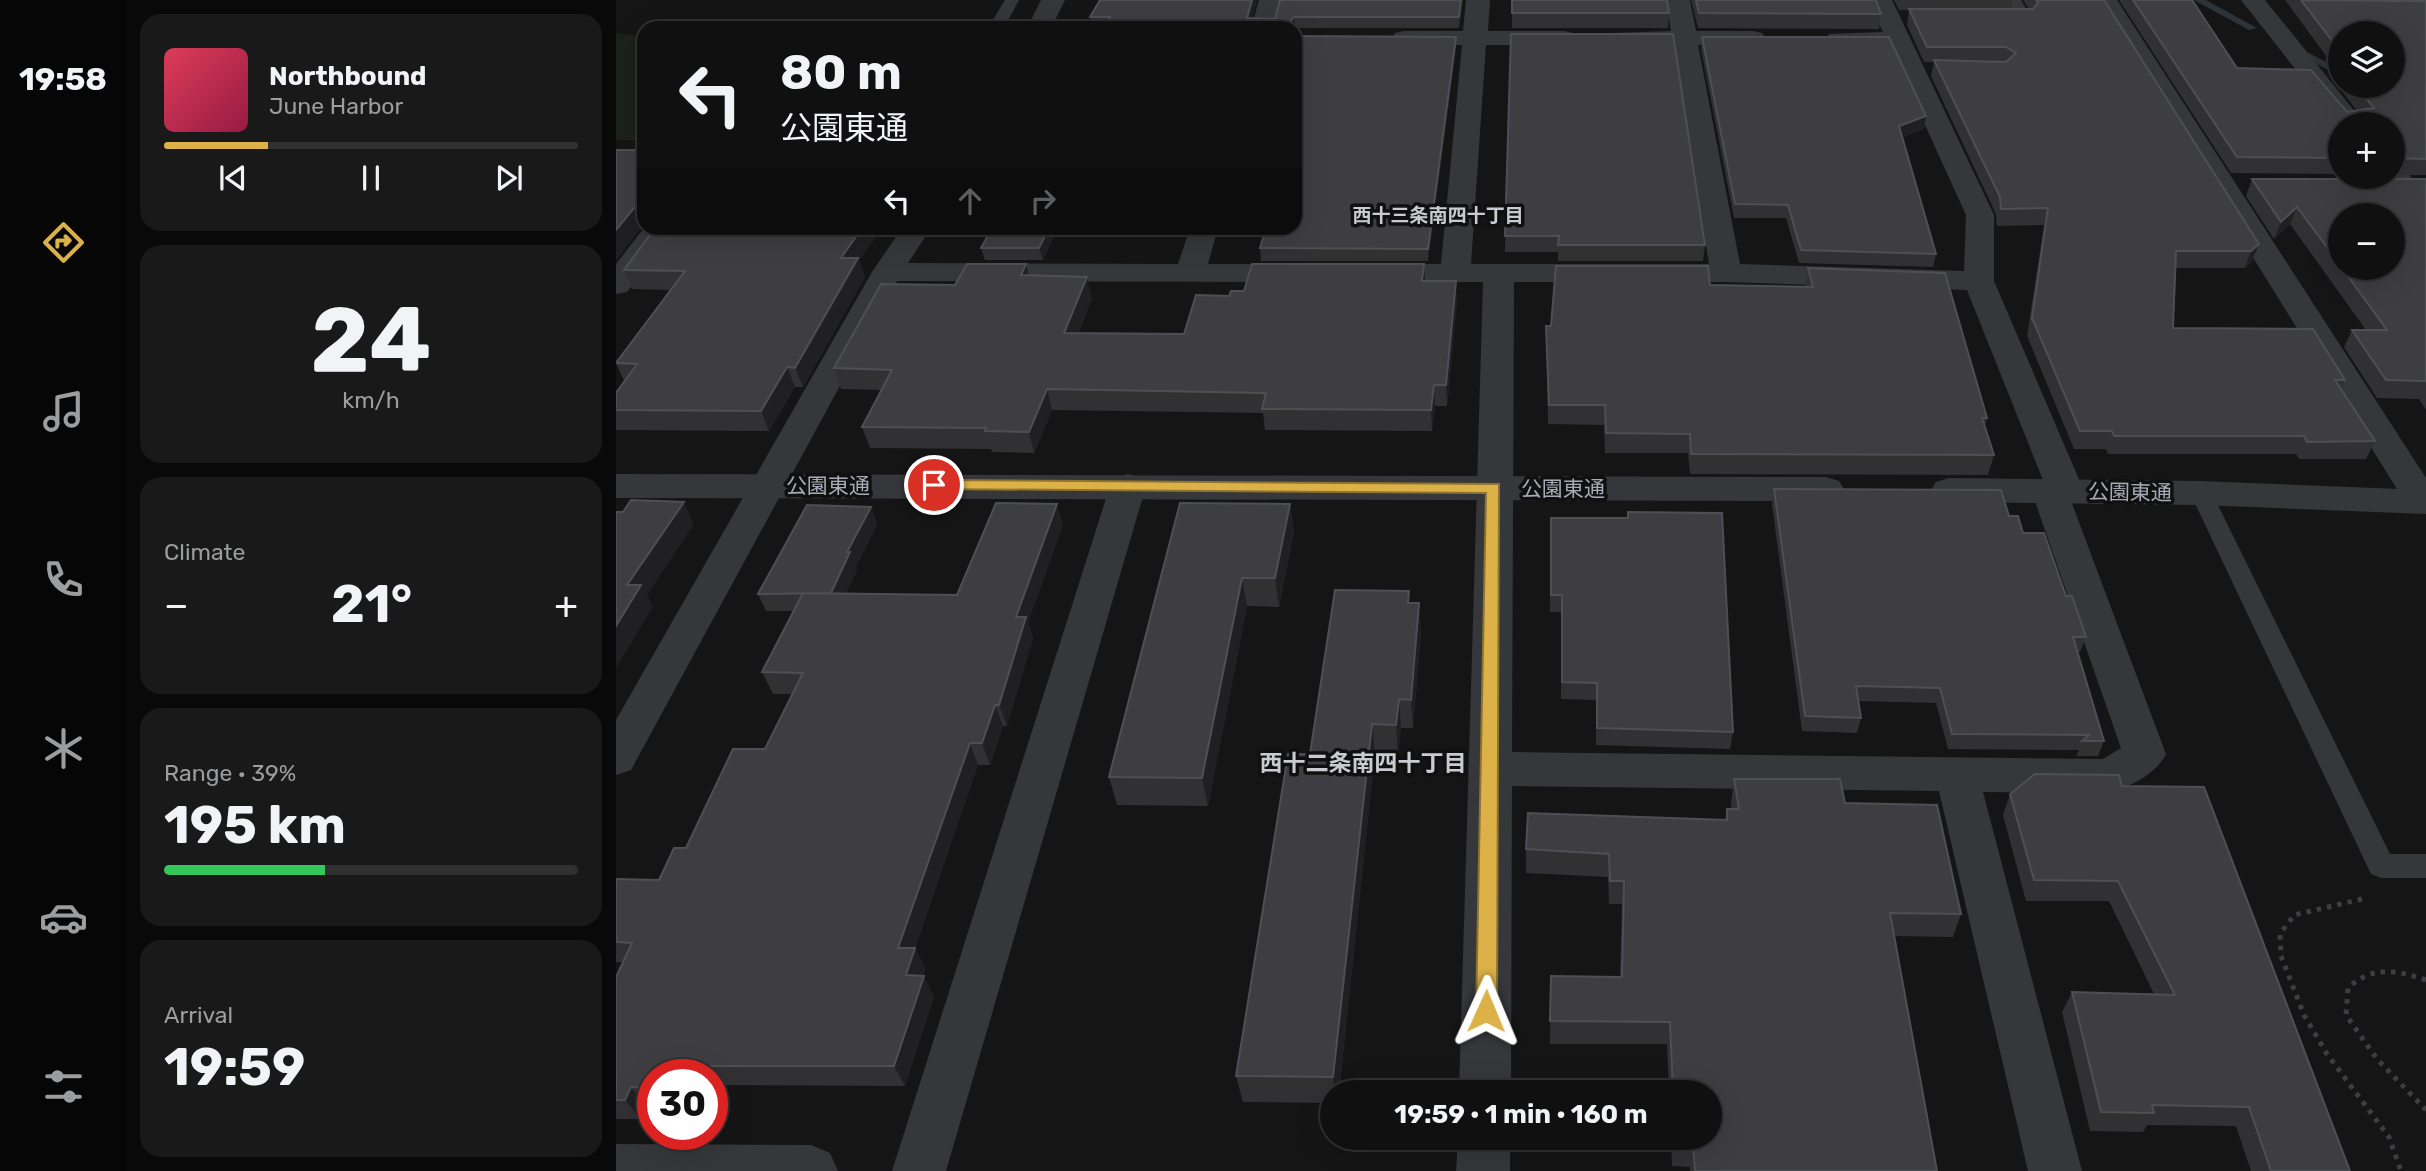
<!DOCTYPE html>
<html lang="en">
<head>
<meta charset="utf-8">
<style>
  body { margin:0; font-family:Rubik,"Noto Sans JP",sans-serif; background:#191919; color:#f1f3f6; height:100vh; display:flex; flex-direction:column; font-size:26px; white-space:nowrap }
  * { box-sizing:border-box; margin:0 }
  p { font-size:23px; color:#9c9d9f }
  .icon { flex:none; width:38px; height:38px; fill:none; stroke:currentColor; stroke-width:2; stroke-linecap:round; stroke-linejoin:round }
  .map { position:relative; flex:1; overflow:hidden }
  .details { display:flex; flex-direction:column; gap:14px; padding:14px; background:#090909; width:490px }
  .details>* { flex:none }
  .hud { position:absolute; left:21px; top:21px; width:665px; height:214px; border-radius:21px; box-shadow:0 7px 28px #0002,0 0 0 2px #303030; background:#101010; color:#f1f3f6; overflow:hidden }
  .tools { position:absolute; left:1712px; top:21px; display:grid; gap:14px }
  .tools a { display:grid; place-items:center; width:77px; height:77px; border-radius:50%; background:#101010; box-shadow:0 7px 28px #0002,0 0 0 2px #303030; font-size:35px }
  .speed { position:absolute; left:21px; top:1059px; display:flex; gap:14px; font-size:35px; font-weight:700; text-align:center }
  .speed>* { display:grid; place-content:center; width:91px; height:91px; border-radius:50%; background:#101010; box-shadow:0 7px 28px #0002,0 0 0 2px #303030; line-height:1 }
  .speed .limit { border:10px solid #d22; background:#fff; color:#111 }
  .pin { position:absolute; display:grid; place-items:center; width:60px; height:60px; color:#fff; margin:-30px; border:4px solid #fff; border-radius:50%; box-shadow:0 2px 7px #0007 }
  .me { position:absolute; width:77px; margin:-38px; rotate:1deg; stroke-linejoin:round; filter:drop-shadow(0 0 5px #0008) }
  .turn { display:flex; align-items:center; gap:24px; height:147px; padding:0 28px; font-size:32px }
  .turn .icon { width:91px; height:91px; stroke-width:2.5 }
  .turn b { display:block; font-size:49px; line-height:60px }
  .lanes { display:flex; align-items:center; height:66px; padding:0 28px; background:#0003; justify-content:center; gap:35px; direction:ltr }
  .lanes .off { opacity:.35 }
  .big { font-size:52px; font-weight:700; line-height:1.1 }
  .details .tile { flex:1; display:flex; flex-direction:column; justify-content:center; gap:10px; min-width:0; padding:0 24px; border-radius:21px; background:#191919 }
  .details .dial { align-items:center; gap:0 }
  .dial b { font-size:91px; line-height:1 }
  .song { display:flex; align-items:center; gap:21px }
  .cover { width:84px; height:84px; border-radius:10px; background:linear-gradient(135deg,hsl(350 70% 55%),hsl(340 70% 35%)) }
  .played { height:7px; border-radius:4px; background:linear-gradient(90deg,#dcb147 25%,#303030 25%) }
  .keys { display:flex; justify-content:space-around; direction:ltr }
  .heat { display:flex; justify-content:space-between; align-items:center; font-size:38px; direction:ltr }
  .charge { height:10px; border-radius:5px; background:linear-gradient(90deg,#34c759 39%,#303030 0) }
  .trip { position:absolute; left:704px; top:1080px; width:402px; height:70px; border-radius:35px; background:#101010; box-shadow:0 7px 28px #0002,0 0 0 2px #303030; font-weight:700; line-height:70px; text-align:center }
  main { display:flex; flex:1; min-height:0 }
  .tab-bar { display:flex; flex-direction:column; width:126px; justify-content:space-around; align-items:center; background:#060606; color:#9c9d9f }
  .tab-bar .icon { width:49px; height:49px }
  .tab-bar .selected { color:#dcb147 }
  .tab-bar b { font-size:32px; color:#f1f3f6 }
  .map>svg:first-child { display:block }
  .green { fill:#1b211c }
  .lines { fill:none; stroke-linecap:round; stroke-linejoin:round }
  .stream { fill:#2d3338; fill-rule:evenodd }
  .path { stroke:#3c3e42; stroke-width:5; stroke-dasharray:4.5 6; stroke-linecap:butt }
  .service { fill:#36373b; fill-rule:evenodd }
  .minor { fill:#36373b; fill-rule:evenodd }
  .tertiary { fill:#36373b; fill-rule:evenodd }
  .wall { fill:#313134; fill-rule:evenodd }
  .shaded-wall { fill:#202022 }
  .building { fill:#3e3e42; stroke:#4e4f54; stroke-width:2 }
  .route { fill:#dcb147; stroke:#8f732e; stroke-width:2 }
  .labels { text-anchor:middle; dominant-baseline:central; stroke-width:7; stroke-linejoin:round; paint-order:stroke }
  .far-neighbourhood-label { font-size:19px; font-weight:bold; fill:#c9cbd1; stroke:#101011 }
  .street-label { font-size:21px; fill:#a8abb5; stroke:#101011 }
  .neighbourhood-label { font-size:23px; font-weight:bold; fill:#c9cbd1; stroke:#101011 }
</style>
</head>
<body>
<main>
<nav class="tab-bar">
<b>19:58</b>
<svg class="icon selected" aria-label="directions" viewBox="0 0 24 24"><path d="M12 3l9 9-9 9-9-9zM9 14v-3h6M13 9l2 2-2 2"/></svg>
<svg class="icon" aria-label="music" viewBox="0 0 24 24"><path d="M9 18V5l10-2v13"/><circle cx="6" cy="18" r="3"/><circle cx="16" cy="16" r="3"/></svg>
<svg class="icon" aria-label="phone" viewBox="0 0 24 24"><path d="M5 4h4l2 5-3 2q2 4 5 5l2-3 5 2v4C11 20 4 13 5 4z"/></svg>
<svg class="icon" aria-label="climate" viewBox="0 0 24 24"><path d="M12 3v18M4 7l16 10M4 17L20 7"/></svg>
<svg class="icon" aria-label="car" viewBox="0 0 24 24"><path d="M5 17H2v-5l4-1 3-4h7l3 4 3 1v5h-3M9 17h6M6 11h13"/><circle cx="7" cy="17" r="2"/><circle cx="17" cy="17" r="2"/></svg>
<svg class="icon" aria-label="filters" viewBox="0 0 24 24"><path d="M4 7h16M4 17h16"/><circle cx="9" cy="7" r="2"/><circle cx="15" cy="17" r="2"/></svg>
</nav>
<section class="details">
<div class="tile">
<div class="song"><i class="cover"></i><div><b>Northbound</b><p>June Harbor</p></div></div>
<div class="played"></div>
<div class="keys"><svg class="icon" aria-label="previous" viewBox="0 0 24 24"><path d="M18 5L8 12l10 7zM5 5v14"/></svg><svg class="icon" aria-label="pause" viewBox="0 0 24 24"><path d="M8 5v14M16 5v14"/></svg><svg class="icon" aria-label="next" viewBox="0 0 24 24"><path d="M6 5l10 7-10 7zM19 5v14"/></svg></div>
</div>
<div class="tile dial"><b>24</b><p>km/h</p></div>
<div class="tile"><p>Climate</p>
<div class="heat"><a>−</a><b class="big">21°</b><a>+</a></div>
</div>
<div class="tile"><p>Range · 39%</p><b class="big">195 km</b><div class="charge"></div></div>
<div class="tile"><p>Arrival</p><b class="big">19:59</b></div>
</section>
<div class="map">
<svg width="1810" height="1171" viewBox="0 0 1810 1171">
  <rect width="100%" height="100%" fill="#151516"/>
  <polygon class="green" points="0,33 28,37 28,141 0,140"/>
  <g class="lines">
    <g class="stream">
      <polygon points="1578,0 1590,0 1641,28 1633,30"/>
      <polygon points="1689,51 1724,69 1724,76 1685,56 1684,54"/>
    </g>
    <g class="path">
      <polyline points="1746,899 1678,915 1664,934 1665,956 1688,1015 1711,1054 1773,1137 1785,1171"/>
      <path d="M1810,980C1780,970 1757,965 1732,988L1730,1015L1761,1059L1810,1110"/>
    </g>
    <g class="service">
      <polygon points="389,0 403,0 388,28 372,28"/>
      <polygon points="1391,0 1405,0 1416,19 1413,22 1380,22 1380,16 1398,14"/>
      <polygon points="1585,486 1593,488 1596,493 1774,854 1810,854 1810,878 1765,878 1755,874 1574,493 1577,488"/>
    </g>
    <g class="minor">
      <polygon points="425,0 449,0 435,28 411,28"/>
      <polygon points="643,0 667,0 659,28 635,28"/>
      <path d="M850,0H874L872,31H948L957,33L960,38L957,43L948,45H870L855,264H1093L1058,45L996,43L993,38L996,33L1055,31L1050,0H1074L1080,31H1137L1146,33L1149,38L1146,43L1137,45H1082L1124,264L1348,271L1350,215L1273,46L1213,44L1210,39L1213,34L1267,32L1252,0H1276L1378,215V281L1468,491L1463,499L1455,501L1550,754C1540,774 1515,786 1494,793L1367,792L1466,1171H1412L1323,791L896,786L895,1092H843L867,282H756L745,279L741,273L745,267L756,264H825L846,45H788L779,43L776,38L779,33L788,31H847ZM898,282H1110L1351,290L1427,480L1420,482L1415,490L1505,748L1487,759L896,752Z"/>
      <polygon points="1477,0 1501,0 1810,478 1810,513 1794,510"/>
      <polygon points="1625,0 1649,0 1749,124 1724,126"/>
      <polygon points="1776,164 1786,166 1810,195 1810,222 1800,219 1765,177 1776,177"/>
      <polygon points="28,228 58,228 11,292 0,294 0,264"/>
      <polygon points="286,228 315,228 292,263 562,264 574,228 602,228 592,264 685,264 696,267 700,273 696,279 685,282 281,281 15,770 0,775 0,720 256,272"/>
      <polygon points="512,474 525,478 530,486 330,1171 276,1171 494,486 499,478"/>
      <polygon points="842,1138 894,1138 894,1171 840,1171"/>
      <polygon points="0,1144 195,1145 214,1153 222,1171 0,1171"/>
    </g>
    <g class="tertiary">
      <polygon points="0,474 1210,477 1223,481 1228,489 1223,497 1210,501 0,498"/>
      <polygon points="1333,478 1585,481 1810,490 1810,514 1585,505 1333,502 1320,498 1315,490 1320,482"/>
    </g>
  </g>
  <g class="wall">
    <polygon points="484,0 641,0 636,18 659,19 664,0 847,0 843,28 476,28 474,17"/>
    <polygon points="896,0 1053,13 1052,28 896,28"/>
    <polygon points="1075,0 1260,0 1265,14 1263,29 1082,28"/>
    <polygon points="1278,0 1396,0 1394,9 1413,9 1407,0 1488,0 1643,244 1636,261 1629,268 1559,268 1557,328 1729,380 1725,389 1759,441 1750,459 1683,459 1680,454 1492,454 1490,449 1458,449 1411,336 1428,225 1381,226 1380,214 1315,76 1318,62 1308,62 1291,25 1293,10 1283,10"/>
    <polygon points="1503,0 1576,0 1621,68 1731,112 1741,111 1722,86 1724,82 1724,86 1776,86 1724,33 1724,75 1669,0 1810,1 1810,175 1776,175 1776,124 1724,124 1724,174 1615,173"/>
    <polygon points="895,34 1089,245 1087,261 942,261 942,252 889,252"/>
    <polygon points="1086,37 1310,116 1308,129 1286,137 1320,254 1317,267 1183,263 1170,218 1118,218 1085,49"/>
    <polygon points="840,49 812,261 645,261 644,248"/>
    <polygon points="28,150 28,226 26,226 0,260"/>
    <path d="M1636,179H1810V410L1803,399L1761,398L1728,347L1736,330H1750L1674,224L1658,239L1630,196ZM1724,215L1776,268H1724Z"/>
    <polygon points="39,228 266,228 243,260 249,277 187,387 179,387 153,431 0,430 0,393 8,381 0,363 55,290 16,289 8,270"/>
    <polygon points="376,228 442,228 427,260 369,260 365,248"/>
    <polygon points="410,264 413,275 476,298 462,333 568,334 613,296 628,291 808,264 809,281 841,301 831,406 819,406 816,431 649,430 647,413 436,410 418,453 376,452 375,449 254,448 246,427 265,390 225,389 218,368 339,285"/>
    <polygon points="1192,268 1371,418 1369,426 1378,455 1372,475 1074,474 1072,453 989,453 988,425 932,424 930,326 935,326 1094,285 1189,287"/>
    <polygon points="1158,489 1393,516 1407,533 1450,596 1470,637 1464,652 1461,652 1488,741 1482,756 1460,756 1463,750 1332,749 1320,703 1242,701 1245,718 1241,733 1186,731 1156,504"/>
    <polygon points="674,504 678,532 663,607 631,606 592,806 501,805 493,777"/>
    <polygon points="255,507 261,524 240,566 241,570 230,593 341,595 447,525 412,622 417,638 391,726 387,726 374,765 362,765 299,948 309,968 307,976 318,996 289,1086 96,1085 96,1074 37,1074 37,1107 30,1107 25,1119 0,1119 0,977 7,962 0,962 0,879 43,880 149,749 177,694 157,694 146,672 177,611 150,611 142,594"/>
    <polygon points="1012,512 1117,732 1114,749 980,745 980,700 945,699 945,612 934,612 935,518 1012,518"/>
    <polygon points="794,603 805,631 797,728 785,728 782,753 759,753 723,1092 716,1092 716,1103 627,1102 620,1076 694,754"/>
    <polygon points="1118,779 1229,803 1345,914 1337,937 1278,936 1321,1171 1074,1171 1074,1167 1056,1166 1055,1138 1094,1138 1094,1092 1053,1092 1051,1044 934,1044 935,976 1004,977 1006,904 993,904 992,877 910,873 910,849 1109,820 1111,809 1115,809 1115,803"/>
    <polygon points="1506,786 1734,1171 1635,1171 1620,1126 1531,1125 1527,1132 1474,1131 1446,1012 1456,992 1538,994 1493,901 1410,901 1387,815 1394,794"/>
  </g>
  <g class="shaded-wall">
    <polygon points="636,0 641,0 633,28 631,18"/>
    <polygon points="845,0 847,0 843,28 843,17"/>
    <polygon points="678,17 679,28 676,28 675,20"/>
    <polygon points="840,37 840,49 812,261 812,249"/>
    <polygon points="1310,116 1308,129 1281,139 1283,126"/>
    <polygon points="1681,207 1674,224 1658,239 1665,222"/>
    <polygon points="18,208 26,226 0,260 0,230"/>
    <polygon points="246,228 266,228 243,260 249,277 187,387 179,368 225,258"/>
    <polygon points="433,228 442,228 427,260 423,248"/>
    <polygon points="1643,244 1636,261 1629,268 1635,251"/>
    <polygon points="410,264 415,284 405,275"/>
    <polygon points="808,264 809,285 806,281"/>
    <polygon points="471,277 476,298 453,353 448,333"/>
    <polygon points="840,281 841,301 831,406 830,385"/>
    <polygon points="171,367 179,387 153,431 145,411"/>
    <polygon points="818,385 819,406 816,431 815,410"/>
    <polygon points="431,389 436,410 418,453 413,432"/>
    <polygon points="68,502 78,524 31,595 37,607 0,668 0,626 11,585"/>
    <polygon points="441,504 447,525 412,622 417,638 391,726 383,705 400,617"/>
    <polygon points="674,504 678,532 663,607 659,578"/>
    <polygon points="255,507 261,524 240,566 241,570 222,612 215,594 231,552"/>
    <polygon points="626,578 631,606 592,806 586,778"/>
    <polygon points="803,603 805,631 797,728 795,700"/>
    <polygon points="783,699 785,728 782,753 780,725"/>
    <polygon points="379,705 387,726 374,765 366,743"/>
    <polygon points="756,724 759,753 723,1092 719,1092 717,1077"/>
    <polygon points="354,743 362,765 292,968 282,948"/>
    <polygon points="299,948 309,968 300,995 290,975"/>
    <polygon points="308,976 318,996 289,1086 278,1066"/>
    <polygon points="44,1066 50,1074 40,1074"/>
    <polygon points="15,1087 30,1107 25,1119 9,1100"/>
  </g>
  <g class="building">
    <polygon points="484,0 636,0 631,18 659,19 664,0 845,0 843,17 678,17 675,20 676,28 489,28 494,17 474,17"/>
    <polygon points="896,0 1051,0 1053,13 896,13"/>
    <polygon points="1080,0 1260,0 1265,14 1083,13"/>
    <polygon points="1420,0 1488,0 1643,244 1635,251 1560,251 1557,328 1697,329 1729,380 1719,380 1759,441 1691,442 1688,436 1498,436 1496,431 1464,431 1416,318 1432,208 1385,209 1384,197 1318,60 1390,62 1400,53 1390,47 1311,47 1293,9 1417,9 1422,3"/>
    <polygon points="1517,0 1576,0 1621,68 1695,70 1731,112 1758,108 1740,86 1776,86 1776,33 1724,33 1724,51 1685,0 1810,1 1810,159 1776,158 1776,124 1724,124 1724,158 1621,157"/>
    <polygon points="895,34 1057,34 1089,245 942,245 943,236 889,236"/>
    <polygon points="679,36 840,37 812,249 644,248 650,228 679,228"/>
    <polygon points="1086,37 1273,37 1310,116 1283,126 1320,254 1185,250 1172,205 1119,204"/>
    <polygon points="0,150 28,150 28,207 18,208 0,230"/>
    <polygon points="1636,179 1810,179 1810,381 1770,380 1736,330 1771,330 1726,268 1776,268 1776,215 1724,215 1724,265 1681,207 1665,222"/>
    <polygon points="39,228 246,228 225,258 242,258 179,368 171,367 145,411 0,410 0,393 21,364 0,363 69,271 8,270"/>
    <polygon points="376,228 433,228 423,248 365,248"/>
    <polygon points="351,264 410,264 405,275 471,277 448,333 568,334 580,295 613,296 615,291 628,291 636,264 808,264 806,281 840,281 830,385 818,385 815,410 646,409 650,393 431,389 413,432 369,431 370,428 246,427 276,370 218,368 265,284 339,285"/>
    <polygon points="940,266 1092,266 1094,285 1197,287 1192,268 1329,273 1371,418 1366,418 1378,455 1075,454 1074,434 990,433 989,405 933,405 930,326 935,326"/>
    <polygon points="1158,489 1385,490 1393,516 1402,516 1407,533 1428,533 1450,596 1456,596 1470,637 1457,637 1488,741 1466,741 1473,735 1336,734 1324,688 1240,686 1245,718 1189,716"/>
    <polygon points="15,500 68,502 11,585 25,585 0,626 0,512 7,512"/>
    <polygon points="380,503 441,504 400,617 410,617 383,705 379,705 366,743 354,743 282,948 299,948 290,975 308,976 278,1066 44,1066 40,1074 37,1074 37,1081 34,1088 15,1087 9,1100 0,1100 0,977 16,943 0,942 0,879 43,880 58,848 70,848 117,749 149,749 187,673 146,672 187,593 341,595"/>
    <polygon points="564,503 674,504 659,578 626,578 586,778 493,777"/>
    <polygon points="191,505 255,507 231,552 234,552 215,593 142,594"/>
    <polygon points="1012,512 1106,513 1117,732 981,728 981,683 946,682 946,595 935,595 935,518 1012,518"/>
    <polygon points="719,590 793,591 792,603 803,603 795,700 783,699 780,725 756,724 717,1077 620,1076 672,754 694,754"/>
    <polygon points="1419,774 1503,775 1506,786 1588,787 1734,1171 1655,1171 1633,1107 1536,1105 1538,1113 1485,1112 1456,992 1559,995 1502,881 1418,880 1394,794"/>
    <polygon points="1118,779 1224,779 1229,803 1321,805 1345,914 1274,913 1321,1171 1079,1171 1077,1145 1059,1145 1059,1138 1094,1138 1094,1092 1057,1092 1054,1022 934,1021 935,976 1006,977 1008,881 994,881 993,854 910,849 912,813 1111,820 1111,809 1123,809"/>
  </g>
  <polygon class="route" points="318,480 883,484 881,1011 878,1018 870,1020 863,1018 860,1011 870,493 313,489 310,485"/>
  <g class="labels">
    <g class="far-neighbourhood-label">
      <text x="822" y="215">西十三条南四十丁目</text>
    </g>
    <g class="street-label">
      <text x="212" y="485">公園東通</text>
      <text x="947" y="488">公園東通</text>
      <text transform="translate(1514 492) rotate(1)">公園東通</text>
    </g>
    <g class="neighbourhood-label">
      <text x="747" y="763">西十二条南四十丁目</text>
    </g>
  </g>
</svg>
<div class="tools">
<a><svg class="icon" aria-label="layers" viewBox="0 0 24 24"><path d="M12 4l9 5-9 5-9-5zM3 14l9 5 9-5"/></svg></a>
<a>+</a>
<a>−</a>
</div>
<div class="speed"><div class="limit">30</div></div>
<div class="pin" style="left:318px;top:485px;background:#d93025"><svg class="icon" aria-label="arrive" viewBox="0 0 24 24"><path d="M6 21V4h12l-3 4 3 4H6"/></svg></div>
<svg class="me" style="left:870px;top:1011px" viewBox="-20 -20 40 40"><path d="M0-17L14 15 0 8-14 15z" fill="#dcb147" stroke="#fff" stroke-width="4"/></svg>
<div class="trip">19:59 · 1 min · 160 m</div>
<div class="hud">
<div class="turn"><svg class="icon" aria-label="left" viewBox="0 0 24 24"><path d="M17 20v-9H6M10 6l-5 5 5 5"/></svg><div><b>80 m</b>公園東通</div></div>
<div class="lanes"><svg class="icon" aria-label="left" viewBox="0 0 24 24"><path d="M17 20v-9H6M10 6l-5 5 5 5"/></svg><svg class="icon off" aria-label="ahead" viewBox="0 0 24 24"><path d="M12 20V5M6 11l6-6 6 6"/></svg><svg class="icon off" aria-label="right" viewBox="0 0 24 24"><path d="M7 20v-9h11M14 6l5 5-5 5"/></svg></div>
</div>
</div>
</main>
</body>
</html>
